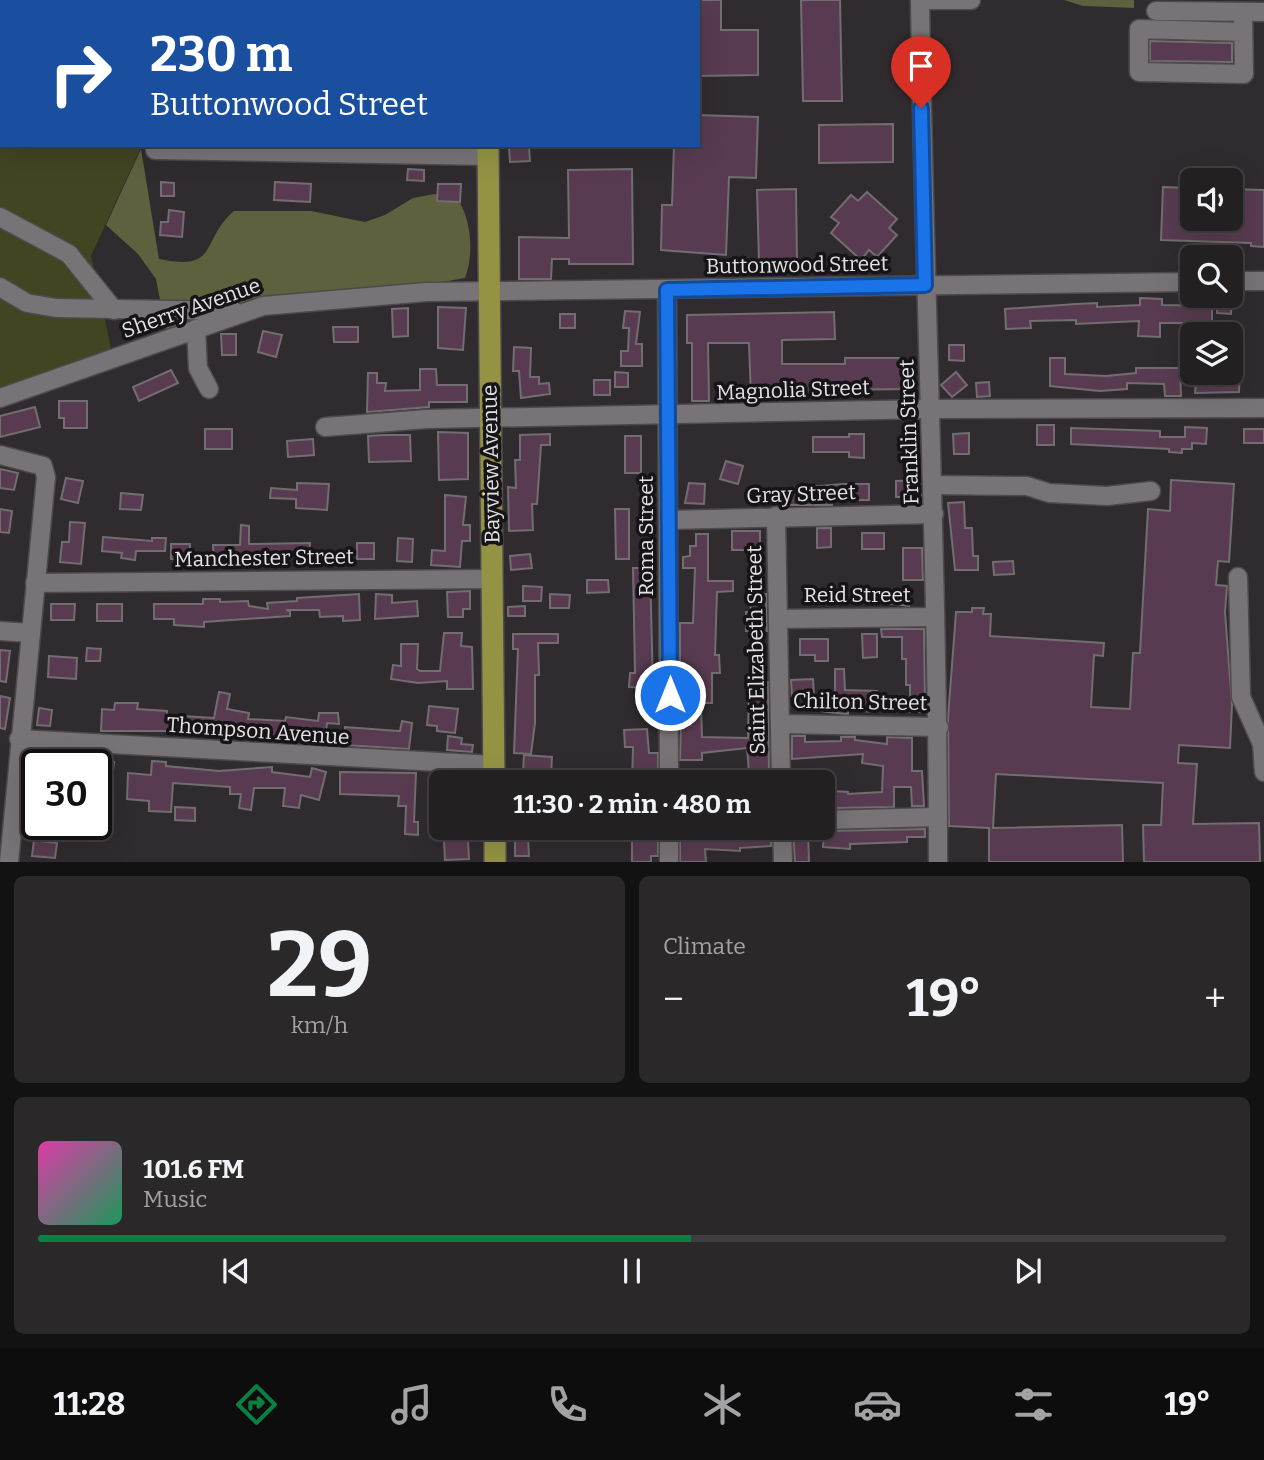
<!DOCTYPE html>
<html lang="en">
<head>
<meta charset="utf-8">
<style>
  body { margin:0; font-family:Bitter,serif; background:#2b282a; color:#f1f3f6; height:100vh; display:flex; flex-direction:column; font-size:26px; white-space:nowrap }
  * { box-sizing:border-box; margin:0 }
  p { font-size:23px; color:#a3a3a5 }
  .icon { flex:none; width:38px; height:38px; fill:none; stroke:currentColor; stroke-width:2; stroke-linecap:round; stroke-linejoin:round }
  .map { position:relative; height:862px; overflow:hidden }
  .side { display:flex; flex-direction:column; gap:14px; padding:14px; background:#131213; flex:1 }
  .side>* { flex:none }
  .guide { position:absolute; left:0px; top:0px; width:700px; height:147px; box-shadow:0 7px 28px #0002,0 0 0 2px #403e40; background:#1a4fa0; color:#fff; overflow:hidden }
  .fabs { position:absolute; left:1180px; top:168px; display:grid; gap:14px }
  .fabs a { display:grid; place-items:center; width:63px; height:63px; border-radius:10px; background:#232022; box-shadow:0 7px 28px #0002,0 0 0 2px #403e40; font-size:35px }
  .speed { position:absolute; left:21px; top:749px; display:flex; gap:14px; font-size:35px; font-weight:700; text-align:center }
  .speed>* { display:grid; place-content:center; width:91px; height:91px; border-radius:50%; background:#232022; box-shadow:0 7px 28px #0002,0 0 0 2px #403e40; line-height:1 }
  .speed .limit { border:4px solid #111; border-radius:10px; background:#fff; color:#111 }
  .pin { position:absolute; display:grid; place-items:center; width:60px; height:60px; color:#fff; margin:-72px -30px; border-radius:50% 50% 50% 0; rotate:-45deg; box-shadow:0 0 7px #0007 }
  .pin .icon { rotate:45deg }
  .me { position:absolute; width:77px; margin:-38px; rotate:0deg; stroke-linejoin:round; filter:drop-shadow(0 0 5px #0008) }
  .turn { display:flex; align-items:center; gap:24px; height:147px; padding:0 35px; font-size:32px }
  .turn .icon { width:91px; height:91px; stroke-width:2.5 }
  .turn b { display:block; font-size:49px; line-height:60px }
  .big { font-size:52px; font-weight:700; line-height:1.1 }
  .side .tile { flex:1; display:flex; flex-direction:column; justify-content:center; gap:10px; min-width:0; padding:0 24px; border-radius:10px; background:#2b282a }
  .side .dial { align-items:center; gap:0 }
  .dial b { font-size:91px; line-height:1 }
  .song { display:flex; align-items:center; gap:21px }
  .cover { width:84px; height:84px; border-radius:10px; background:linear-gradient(135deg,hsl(320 70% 55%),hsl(150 70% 35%)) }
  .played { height:7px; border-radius:4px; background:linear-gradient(90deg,#0b8043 55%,#403e40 55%) }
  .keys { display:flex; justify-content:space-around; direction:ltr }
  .heat { display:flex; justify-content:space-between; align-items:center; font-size:38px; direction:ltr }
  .side .tiles { flex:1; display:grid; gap:14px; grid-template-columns:1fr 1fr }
  .tile:last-child { grid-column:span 2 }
  .trip { position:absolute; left:429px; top:770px; width:406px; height:70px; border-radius:10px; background:#232022; box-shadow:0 7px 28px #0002,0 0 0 2px #403e40; font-weight:700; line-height:70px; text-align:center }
  .dock { display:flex; height:112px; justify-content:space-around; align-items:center; background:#0e0d0e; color:#a3a3a5 }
  .dock .icon { width:49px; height:49px }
  .dock .on { color:#0b8043 }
  .dock b { font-size:32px; color:#f1f3f6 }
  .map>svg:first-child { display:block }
  .green { fill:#424422 }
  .forest { fill:#5f603d }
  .building { fill:#583b50; stroke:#726d70; stroke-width:2 }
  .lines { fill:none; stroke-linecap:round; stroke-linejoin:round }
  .minor-casing { stroke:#4d4a4c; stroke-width:21 }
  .major-casing { stroke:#4d4a4c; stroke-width:24 }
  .minor { stroke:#787376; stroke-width:18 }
  .major { stroke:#949344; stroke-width:21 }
  .route-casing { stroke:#114b97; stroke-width:18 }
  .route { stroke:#1a73e8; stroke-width:12 }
  .labels { text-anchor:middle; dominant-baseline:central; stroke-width:7; stroke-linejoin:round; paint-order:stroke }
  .street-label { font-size:21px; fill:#e4e2e4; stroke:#161416 }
</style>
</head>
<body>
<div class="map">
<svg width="1264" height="862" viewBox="0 0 1264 862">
  <rect width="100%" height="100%" fill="#2f2b2e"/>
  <polygon class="green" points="0,0 157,0 2,2 2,145 142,145 91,256 113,357 0,390"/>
  <g class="forest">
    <polygon points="158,0 393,0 392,2"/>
    <polygon points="1064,0 1134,0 1134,8 1083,6"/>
    <path d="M141,149L159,259C220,272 200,240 234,211H311L365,222L385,215L413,198L434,194L456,197C472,218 474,255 465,278L295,308L167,336L156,279L138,254L106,225Z"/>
  </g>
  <g class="building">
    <polygon points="698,0 721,0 721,30 758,30 758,75 698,76"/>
    <polygon points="801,0 840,0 842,101 803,101"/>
    <polygon points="1150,41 1232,43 1232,62 1150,61"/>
    <polygon points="698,115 758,117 756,178 729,177 726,255 661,250 662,205 672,205 674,145 698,145"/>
    <polygon points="893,124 893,162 819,163 819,125"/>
    <polygon points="529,147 530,161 510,162 509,148"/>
    <polygon points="408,169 424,170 424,181 407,180"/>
    <polygon points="632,169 633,264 569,264 569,259 552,259 551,279 519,279 519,237 569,238 568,170"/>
    <polygon points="161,182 174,183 174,196 161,196"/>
    <polygon points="275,182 311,184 310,202 274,200"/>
    <polygon points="438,184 461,184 460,202 437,201"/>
    <polygon points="1163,187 1192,188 1192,219 1230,219 1230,189 1264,190 1264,247 1251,246 1251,243 1161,240"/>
    <polygon points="796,189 797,261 759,261 757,190"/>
    <polygon points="867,192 897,219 889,228 897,235 877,257 869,250 861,260 831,233 839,223 831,217 851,195 858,201"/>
    <polygon points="169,210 184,212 182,237 160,235 161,222 168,222"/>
    <polygon points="1218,296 1232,296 1231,314 1217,313"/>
    <polygon points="1140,298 1162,299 1162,305 1212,306 1212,331 1197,331 1197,323 1160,323 1160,337 1138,336 1139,321 1076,324 1076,320 1030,321 1031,328 1006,329 1005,309 1076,304 1097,303 1097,307 1140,305"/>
    <polygon points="438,307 466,308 463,350 438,348"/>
    <polygon points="408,308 408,336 393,337 392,309"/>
    <polygon points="625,311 640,312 636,344 642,344 642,366 621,366 621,351 628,351 629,328 623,328"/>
    <polygon points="834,312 835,339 782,340 782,364 845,364 845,358 904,358 904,389 835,390 835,396 751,397 749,343 708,343 709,401 692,401 692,343 687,343 687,315"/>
    <rect x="560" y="314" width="15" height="14"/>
    <polygon points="333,327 358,327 358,342 334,342"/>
    <polygon points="263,331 282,335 276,357 258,352"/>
    <polygon points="221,334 236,334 236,355 222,355"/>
    <polygon points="949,345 964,345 964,361 949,360"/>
    <polygon points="514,347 531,348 530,377 539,377 539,384 549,383 550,394 521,398 519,371 513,371"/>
    <polygon points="1050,358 1065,358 1065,374 1106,376 1136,373 1136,368 1180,368 1181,396 1165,396 1164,384 1127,383 1127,389 1100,391 1050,386"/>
    <polygon points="420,369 436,369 437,385 467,385 467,402 429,402 429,407 367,412 368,373 377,373 377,383 386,383 385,391 420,390"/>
    <polygon points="1230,369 1240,369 1239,392 1195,393 1197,373 1230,373"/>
    <polygon points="171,370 178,383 139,401 133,387"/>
    <polygon points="615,372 628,373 628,387 615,387"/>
    <polygon points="956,372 967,385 952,397 941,385"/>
    <rect x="594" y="380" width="16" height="15"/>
    <polygon points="989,382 990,396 977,397 976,383"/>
    <polygon points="59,401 87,401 87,428 64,428 64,418 59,418"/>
    <polygon points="35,407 40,427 0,437 0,416"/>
    <rect x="1037" y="425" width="17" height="20"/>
    <polygon points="1185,427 1207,428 1206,444 1192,443 1192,449 1182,449 1182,453 1169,452 1169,449 1071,444 1071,428 1160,431 1160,437 1185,437"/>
    <rect x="205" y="429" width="27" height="20"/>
    <rect x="1244" y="429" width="20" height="14"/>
    <polygon points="438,432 468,433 468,479 439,480"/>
    <polygon points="969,433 969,454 954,454 953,434"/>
    <polygon points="550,434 550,445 541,445 537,504 532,504 533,530 509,531 508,487 516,488 515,460 520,460 520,435"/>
    <polygon points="849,434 864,434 864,458 849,457 849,452 813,452 813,437 849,437"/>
    <polygon points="384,435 410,435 411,461 369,462 368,436"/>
    <rect x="625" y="436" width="16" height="37"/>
    <polygon points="313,439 314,455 288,457 287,441"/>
    <polygon points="726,461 743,466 738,484 720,479"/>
    <polygon points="0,469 18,473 14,490 0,488"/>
    <polygon points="66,478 83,481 78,503 61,499"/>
    <polygon points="920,480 921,497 896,497 896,481"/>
    <polygon points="1171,480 1234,484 1229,562 1218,561 1216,585 1227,586 1225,612 1232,705 1230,748 1179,745 1178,763 1197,764 1193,824 1259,823 1260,862 1144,862 1143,825 1161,825 1163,783 996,774 993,828 1122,825 1123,862 989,862 989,828 949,826 948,718 956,612 972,612 972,608 984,608 983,614 991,614 990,636 1104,643 1103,656 1094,655 1091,707 1130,709 1133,653 1140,653 1148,509 1170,511"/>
    <polygon points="297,483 329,484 327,510 296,508 296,499 270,498 271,488 297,490"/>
    <polygon points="689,483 705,484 704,504 685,503"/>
    <polygon points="843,484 869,484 869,500 831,500 832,505 786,505 786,489"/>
    <polygon points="121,493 143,495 141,510 120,509"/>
    <polygon points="445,495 466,497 463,525 470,525 470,541 462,541 460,567 431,565 432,550 445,551"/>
    <polygon points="964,502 965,528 972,528 973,556 978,556 978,570 955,570 948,503"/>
    <polygon points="0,509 12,511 9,533 0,532"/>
    <polygon points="615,509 629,509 629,559 616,559"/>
    <polygon points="70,522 85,523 81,564 60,562 62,542 69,542"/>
    <polygon points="241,525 249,526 249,544 310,543 309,559 229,557 229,560 214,560 213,545 240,545"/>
    <polygon points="817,528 831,528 831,547 817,548"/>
    <polygon points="732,531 760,531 760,546 751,546 751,550 732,550"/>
    <rect x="862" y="533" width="22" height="16"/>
    <polygon points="696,534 708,534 708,581 733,581 733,591 717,592 715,655 719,655 720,673 712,673 712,703 701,703 702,737 748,738 749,683 768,682 769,771 749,773 747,748 702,753 702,760 680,760 681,721 688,721 687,703 680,704 680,623 693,623 695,568 683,568 683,557 690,556 690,546 696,546"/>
    <polygon points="103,537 152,541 152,538 166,538 165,551 136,551 135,560 121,558 122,553 102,551"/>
    <polygon points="398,538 413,539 412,562 397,561"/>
    <rect x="357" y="543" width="17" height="16"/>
    <polygon points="171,544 190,544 190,560 171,559"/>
    <polygon points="903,548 922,548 923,580 903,580"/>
    <polygon points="530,554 532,568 511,570 510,556"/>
    <polygon points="1013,561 1014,574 994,575 993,562"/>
    <polygon points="633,568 650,568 653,688 629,687 630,673 635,673"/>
    <polygon points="587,580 608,580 609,592 587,593"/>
    <polygon points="523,586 542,587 541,601 523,601"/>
    <polygon points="470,591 470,609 463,609 463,617 448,617 447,592"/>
    <polygon points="908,592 909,606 886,603 886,593"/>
    <polygon points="359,594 360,620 343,621 343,616 320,617 319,610 286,610 290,611 290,616 204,622 204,627 174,625 174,619 154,619 154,604 203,604 203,599 220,599 220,602 248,601 249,606 268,609 267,603 297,601 297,598"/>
    <polygon points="376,594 392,595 392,603 417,601 418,616 375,619"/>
    <polygon points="550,594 570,595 569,608 550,608"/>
    <polygon points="766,594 767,631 746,631 746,612 751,612 750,595"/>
    <polygon points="51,604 75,604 74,620 51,620"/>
    <rect x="97" y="604" width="25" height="17"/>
    <polygon points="525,606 525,616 508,616 508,607"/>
    <polygon points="881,629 924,629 925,712 910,712 910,685 906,685 906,659 902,659 902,637 882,637"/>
    <polygon points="444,633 462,633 461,646 472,647 473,689 447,689 447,681 418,683 391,679 393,665 401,666 401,644 418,644 417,669 420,671 440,671"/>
    <polygon points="513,634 558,634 558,643 538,643 539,675 535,675 535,723 531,754 514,753 518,649 513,649"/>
    <polygon points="862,634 877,634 877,657 863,658"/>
    <polygon points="800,639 828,639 828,661 815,661 815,655 800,655"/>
    <polygon points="87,648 101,649 100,661 86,661"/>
    <polygon points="0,650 10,651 6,682 0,681"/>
    <polygon points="49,656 77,658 76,679 48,677"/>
    <polygon points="835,669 844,669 845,690 877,691 875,712 848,710 848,714 845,714 821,711 821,698 835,699"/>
    <polygon points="813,679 814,697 792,698 791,680"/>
    <polygon points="219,692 230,694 227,709 249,713 248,719 285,721 286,717 318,721 319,713 338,713 339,724 327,723 325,740 191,731 101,731 102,709 114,710 115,703 138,703 137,709 167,711 167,715 214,718"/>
    <polygon points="0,696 10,698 5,729 0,728"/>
    <polygon points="429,706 458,709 455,733 437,731 437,726 427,725"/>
    <polygon points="39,708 52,710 50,726 37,725"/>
    <polygon points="402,721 412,723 409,749 344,745 345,727 398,731 400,731"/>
    <polygon points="647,729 649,753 658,753 658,772 652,772 652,782 632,782 633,747 625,747 624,730"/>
    <polygon points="448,736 462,738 461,744 473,745 472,752 447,750"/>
    <polygon points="792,736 805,736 805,742 841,741 841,737 855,737 855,740 887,744 887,737 912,738 912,771 922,771 924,806 912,806 911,787 894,787 894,807 834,808 834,791 848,792 848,794 882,792 883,766 862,763 863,754 792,759"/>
    <polygon points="524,755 552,757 551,775 523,773"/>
    <polygon points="96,760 114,762 112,779 107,779 105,803 97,803 99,772 96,772"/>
    <polygon points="152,761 166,762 166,766 219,771 272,767 272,772 310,777 312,768 326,772 319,800 301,795 299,808 283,806 285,788 254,788 251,810 239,808 241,794 230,794 230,787 173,783 171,812 149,811 149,801 127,799 128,773 151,775"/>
    <polygon points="340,772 416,773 414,822 418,822 418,835 405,834 406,806 398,806 399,796 340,794"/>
    <polygon points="175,807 195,808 195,821 175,820"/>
    <polygon points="925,829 925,837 907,837 907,842 850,844 850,849 823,847 824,831"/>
    <polygon points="724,831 771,832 771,846 740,848 740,851 705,849 706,862 680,862 680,832"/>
    <polygon points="808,831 809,862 795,862 793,832"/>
    <polygon points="632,836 658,837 658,856 651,856 651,862 632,862"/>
    <polygon points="515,837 528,837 529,856 515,856"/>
    <polygon points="34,840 57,843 55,858 32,856"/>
    <polygon points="468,840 469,859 445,860 444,841"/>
  </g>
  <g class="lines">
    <g class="minor-casing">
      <g id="minor">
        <path d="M920,0C924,287 938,574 938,862"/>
        <polyline points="920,0 971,0"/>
        <polyline points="1156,11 1264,12"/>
        <polyline points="1243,12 1244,74 1139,72 1139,29 1243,32"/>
        <polyline points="155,150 488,156"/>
        <polyline points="0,217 69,254 114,310"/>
        <polyline points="1230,281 1264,281"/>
        <polyline points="0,287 27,303 56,308 234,311"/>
        <polyline points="667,290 669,782"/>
        <polyline points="196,329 198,368 209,389"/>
        <polyline points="0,398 263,306 426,292 1192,282"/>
        <polyline points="325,427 427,419 931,409 1264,408"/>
        <polyline points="0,455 43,466 46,477 9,862"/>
        <polyline points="934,485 1027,486 1049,493 1107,496 1151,491"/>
        <polyline points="776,516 781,782"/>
        <polyline points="669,520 934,514"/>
        <polyline points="1238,577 1241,697 1262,744 1264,772"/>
        <polyline points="35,583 493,579"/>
        <polyline points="779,619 935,617"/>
        <polyline points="0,631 31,633"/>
        <polyline points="780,724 939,727"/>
        <polyline points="19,739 494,765"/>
        <polyline points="822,820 938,817"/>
        <polyline points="669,828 669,862"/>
        <polyline points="782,828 783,862"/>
      </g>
    </g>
    <g class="major-casing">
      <g id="major">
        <polyline points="487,0 487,2"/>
        <polyline points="488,145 494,782"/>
        <polyline points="495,828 495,862"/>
      </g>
    </g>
    <use href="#minor" class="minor"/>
    <use href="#major" class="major"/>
  </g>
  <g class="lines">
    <g class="route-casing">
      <polyline id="route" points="670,695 667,290 925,285 921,108"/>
    </g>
    <use href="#route" class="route"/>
  </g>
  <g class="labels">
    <g class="street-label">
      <text transform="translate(797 265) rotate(-1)">Buttonwood Street</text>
      <text transform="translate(191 308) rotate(-19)">Sherry Avenue</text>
      <text transform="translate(793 390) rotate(-2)">Magnolia Street</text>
      <text transform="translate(909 432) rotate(-92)">Franklin Street</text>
      <text transform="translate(491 464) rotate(-91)">Bayview Avenue</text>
      <text transform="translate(801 494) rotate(-2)">Gray Street</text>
      <text transform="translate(646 536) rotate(-90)">Roma Street</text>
      <text transform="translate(264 558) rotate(-1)">Manchester Street</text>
      <text x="857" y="595">Reid Street</text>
      <text transform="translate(756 650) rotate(-91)">Saint Elizabeth Street</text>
      <text transform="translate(860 702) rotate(1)">Chilton Street</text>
      <text transform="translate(258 731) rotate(4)">Thompson Avenue</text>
    </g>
  </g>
</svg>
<div class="fabs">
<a><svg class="icon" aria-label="sound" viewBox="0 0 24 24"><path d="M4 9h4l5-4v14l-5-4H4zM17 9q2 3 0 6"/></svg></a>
<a><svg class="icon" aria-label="search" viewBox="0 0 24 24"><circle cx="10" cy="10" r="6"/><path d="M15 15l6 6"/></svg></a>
<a><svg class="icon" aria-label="layers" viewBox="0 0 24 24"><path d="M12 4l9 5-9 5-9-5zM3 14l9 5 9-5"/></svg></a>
</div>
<div class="speed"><div class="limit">30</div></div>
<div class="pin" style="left:921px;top:108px;background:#d93025"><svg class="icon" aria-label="arrive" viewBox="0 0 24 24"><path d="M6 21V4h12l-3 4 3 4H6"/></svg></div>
<svg class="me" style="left:670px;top:695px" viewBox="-20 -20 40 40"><circle r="17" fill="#1a73e8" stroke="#fff" stroke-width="3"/><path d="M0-11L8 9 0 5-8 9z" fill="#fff"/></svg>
<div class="trip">11:30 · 2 min · 480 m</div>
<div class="guide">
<div class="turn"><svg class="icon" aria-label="right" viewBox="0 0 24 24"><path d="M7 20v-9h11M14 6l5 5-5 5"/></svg><div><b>230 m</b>Buttonwood Street</div></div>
</div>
</div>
<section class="side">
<div class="tiles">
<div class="tile dial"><b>29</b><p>km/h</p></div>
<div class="tile"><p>Climate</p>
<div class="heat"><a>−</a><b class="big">19°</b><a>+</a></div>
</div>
<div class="tile">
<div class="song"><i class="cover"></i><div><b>101.6 FM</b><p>Music</p></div></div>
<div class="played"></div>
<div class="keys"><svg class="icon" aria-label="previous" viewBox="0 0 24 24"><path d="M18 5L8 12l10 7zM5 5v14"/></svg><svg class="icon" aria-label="pause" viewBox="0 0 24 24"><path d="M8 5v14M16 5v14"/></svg><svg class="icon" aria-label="next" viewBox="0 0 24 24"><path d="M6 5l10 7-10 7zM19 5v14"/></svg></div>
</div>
</div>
</section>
<nav class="dock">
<b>11:28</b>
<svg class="icon on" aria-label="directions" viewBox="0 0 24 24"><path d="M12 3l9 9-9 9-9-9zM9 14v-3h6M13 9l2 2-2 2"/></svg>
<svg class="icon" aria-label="music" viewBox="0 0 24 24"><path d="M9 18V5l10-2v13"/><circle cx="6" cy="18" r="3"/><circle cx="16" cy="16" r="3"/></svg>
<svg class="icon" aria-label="phone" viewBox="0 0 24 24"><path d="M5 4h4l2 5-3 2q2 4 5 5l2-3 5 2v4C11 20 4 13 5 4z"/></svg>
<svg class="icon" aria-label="climate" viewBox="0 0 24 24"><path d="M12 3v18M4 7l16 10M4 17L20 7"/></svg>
<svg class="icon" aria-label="car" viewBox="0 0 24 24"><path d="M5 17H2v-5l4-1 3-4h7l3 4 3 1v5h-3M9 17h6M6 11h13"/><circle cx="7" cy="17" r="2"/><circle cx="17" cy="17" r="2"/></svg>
<svg class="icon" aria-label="filters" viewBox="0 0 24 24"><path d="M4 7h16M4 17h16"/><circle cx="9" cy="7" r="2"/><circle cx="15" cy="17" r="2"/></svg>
<b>19°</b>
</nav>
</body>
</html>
